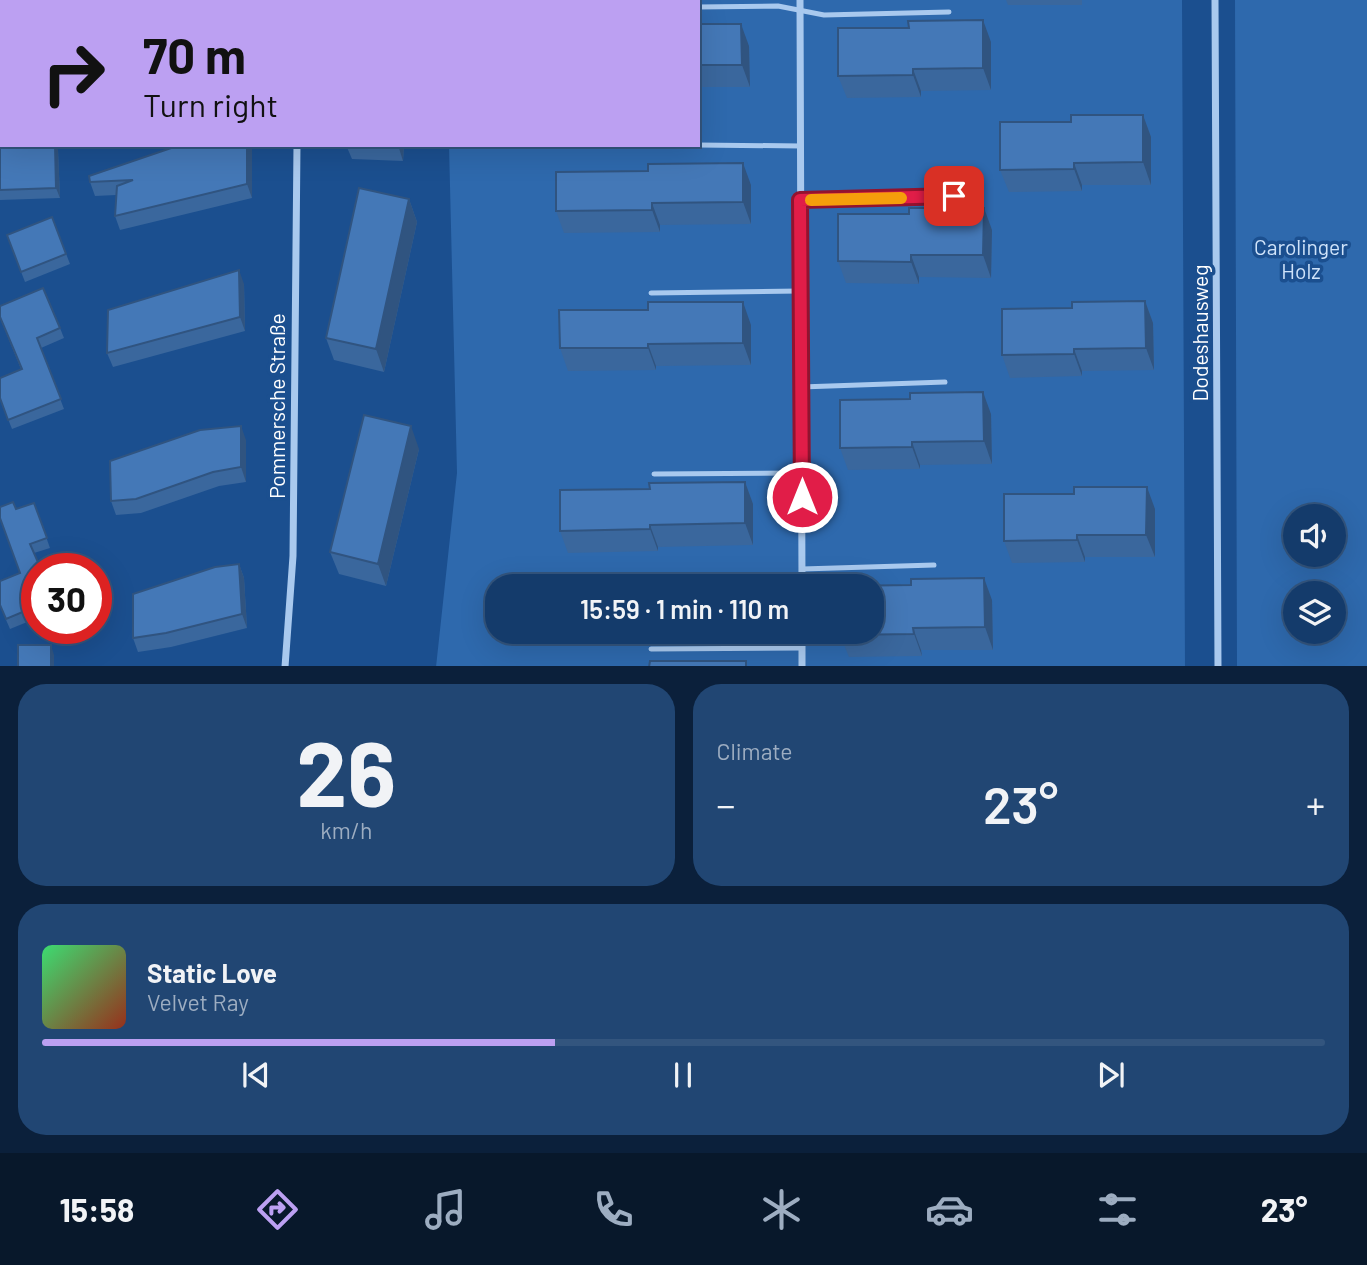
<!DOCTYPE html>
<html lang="en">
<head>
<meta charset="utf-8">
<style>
  body { margin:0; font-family:Barlow,sans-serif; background:#214673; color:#f1f3f6; height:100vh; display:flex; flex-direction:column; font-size:26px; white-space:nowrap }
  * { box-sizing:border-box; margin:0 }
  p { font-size:23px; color:#9dadc1 }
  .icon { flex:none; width:38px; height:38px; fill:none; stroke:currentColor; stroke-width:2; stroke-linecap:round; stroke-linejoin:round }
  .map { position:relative; height:666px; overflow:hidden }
  .sheet { display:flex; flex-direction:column; gap:18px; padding:18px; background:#0b203b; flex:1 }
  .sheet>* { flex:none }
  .top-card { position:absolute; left:0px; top:0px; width:700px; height:147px; box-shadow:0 7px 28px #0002,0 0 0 2px #33557e; background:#bca0f2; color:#111; overflow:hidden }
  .buttons { position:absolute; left:1283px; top:504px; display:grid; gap:14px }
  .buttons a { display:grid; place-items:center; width:63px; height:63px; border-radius:50%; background:#143b6b; box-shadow:0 7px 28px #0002,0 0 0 2px #33557e; font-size:35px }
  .speed { position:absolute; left:21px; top:553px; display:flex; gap:14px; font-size:35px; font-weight:700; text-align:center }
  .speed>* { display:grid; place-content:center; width:91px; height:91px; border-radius:50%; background:#143b6b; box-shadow:0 7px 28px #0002,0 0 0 2px #33557e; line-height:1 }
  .speed .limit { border:10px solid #d22; background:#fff; color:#111 }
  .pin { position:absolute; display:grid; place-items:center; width:60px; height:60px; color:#fff; margin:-30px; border-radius:14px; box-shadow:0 4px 10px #0006 }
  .me { position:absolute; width:77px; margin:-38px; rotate:0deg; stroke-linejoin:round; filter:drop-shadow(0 0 5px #0008) }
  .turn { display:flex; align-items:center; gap:24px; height:147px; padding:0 28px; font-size:32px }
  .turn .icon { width:91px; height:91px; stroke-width:2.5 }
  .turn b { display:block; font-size:49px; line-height:60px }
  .big { font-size:52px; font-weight:600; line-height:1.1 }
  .sheet .widget { flex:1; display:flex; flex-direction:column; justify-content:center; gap:10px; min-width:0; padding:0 24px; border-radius:28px; background:#214673 }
  .sheet .dial { align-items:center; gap:0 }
  .dial b { font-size:91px; line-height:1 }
  .song { display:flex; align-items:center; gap:21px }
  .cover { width:84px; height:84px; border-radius:10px; background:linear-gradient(135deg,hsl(140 70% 55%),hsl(10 70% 35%)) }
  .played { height:7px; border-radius:4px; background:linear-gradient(90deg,#bca0f2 40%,#33557e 40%) }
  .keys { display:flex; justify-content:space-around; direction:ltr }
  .heat { display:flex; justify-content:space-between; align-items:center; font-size:38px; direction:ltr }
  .sheet .tiles { flex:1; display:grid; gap:18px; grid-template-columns:1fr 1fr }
  .widget:last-child { grid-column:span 2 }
  .trip { position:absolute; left:485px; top:574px; width:399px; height:70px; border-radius:28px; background:#143b6b; box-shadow:0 7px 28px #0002,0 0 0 2px #33557e; font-weight:600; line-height:70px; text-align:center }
  .tabs { display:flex; height:112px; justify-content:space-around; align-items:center; background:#08182b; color:#9dadc1 }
  .tabs .icon { width:49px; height:49px }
  .tabs .active { color:#bca0f2 }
  .tabs b { font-size:32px; color:#f1f3f6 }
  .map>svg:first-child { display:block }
  .green { fill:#2e69ad; fill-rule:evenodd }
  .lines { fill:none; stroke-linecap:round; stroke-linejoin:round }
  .lane { stroke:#a9c9ee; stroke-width:5 }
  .street { stroke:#a9c9ee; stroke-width:7 }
  .wall { fill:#3a679d }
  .shaded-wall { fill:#305480 }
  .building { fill:#4478b7; stroke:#305480; stroke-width:2 }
  .route-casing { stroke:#92132f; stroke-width:18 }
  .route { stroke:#e11d48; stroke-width:12 }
  .slow { stroke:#f59e0b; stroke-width:12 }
  .labels { text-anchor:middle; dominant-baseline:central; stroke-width:7; stroke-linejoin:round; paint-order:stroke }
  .park-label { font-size:21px; fill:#cfe3fa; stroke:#1b4f8f }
  .street-label { font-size:21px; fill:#fff; stroke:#1b4f8f }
</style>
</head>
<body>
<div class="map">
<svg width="1367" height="667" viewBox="0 0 1367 667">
  <rect width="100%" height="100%" fill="#1b4f8f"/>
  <g class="green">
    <path d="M446,0H1182L1185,666L436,667L457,473L449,145H698V2ZM497,586H872V632H497Z"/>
    <path d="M1235,0H1367V666H1237ZM1334,516V555H1295V516ZM1334,593V632H1295V593Z"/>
  </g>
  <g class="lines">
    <g class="lane">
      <polyline points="698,7 778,6 824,15 949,12"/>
      <polyline points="698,145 801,146"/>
      <polyline points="800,200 954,196"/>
      <polyline points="651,293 800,291"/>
      <polyline points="801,387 945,382"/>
      <polyline points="654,474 802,473"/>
      <polyline points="802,569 934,565"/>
      <polyline points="651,649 802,648"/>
    </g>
    <g class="street">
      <polyline points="293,0 293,2"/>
      <polyline points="800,0 802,586"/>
      <polyline points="1215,0 1218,667"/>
      <polyline points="206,2 211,0"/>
      <polyline points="0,89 2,89"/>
      <polyline points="285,667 293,556 297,145"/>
      <polyline points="802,667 802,632"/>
    </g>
  </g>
  <g class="wall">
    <polygon points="1006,0 1082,0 1082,5 1008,5"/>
    <polygon points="698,24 749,46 750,87 698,87"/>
    <polygon points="991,42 991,90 921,91 921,97 847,98 838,76"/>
    <polygon points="1143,115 1151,137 1151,185 1082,185 1082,191 1009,192 1000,170 1071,122"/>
    <polygon points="0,143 58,150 60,198 0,200"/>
    <polygon points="180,145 252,145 252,198 120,230 115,216 116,195 95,196 90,182"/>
    <polygon points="346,145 404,145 403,161 352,159"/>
    <polygon points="751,185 751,224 660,225 660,232 564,233 556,211"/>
    <polygon points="409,199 417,222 384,372 334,360 326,338"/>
    <polygon points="984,208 992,230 991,278 919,277 919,284 846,283 838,261 909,214"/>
    <polygon points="52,217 70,264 25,282 7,235"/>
    <polygon points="244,284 245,331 113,367 107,353"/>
    <polygon points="1145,301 1153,323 1154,370 1082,371 1082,376 1010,378 1002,355 1072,308"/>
    <polygon points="0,318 60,328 64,338 41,348 64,409 12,429 0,399 21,369"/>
    <polygon points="751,325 751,365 656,366 656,370 568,371 560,348"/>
    <polygon points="991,414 992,464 920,465 920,469 848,470 840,448"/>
    <polygon points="246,440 246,482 219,486 141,513 116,515 111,501"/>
    <polygon points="419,449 386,586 339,574 330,552"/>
    <polygon points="745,482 753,504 753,545 658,547 658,551 568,553 560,531 650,489"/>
    <polygon points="34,503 50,548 34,553 37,569 37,618 10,629 0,606 20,573 16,509"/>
    <polygon points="1155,509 1155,557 1085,557 1085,562 1012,563 1004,541"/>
    <polygon points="239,564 244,578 247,628 171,647 138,652 133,638"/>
    <polygon points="992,600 993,650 921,650 922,656 849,657 840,635"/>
  </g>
  <g class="shaded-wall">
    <polygon points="983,20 991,42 991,90 983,68"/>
    <polygon points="741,24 749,46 750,87 742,65"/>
    <polygon points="913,69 921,91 921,97 913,75"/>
    <polygon points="1143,115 1151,137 1151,185 1143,162"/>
    <polygon points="55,145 56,145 58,150 60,198 56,188"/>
    <polygon points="247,145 252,145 252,198 247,184"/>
    <polygon points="398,145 404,145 403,161"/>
    <polygon points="743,163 751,185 751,224 743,202"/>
    <polygon points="1074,163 1082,185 1082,191 1074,169"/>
    <polygon points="409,199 417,222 384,372 376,349"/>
    <polygon points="652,203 660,225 660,232 652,210"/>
    <polygon points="984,208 992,230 991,278 983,255"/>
    <polygon points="911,255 919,277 919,284 911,262"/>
    <polygon points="239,270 244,284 245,331 240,317"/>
    <polygon points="1145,301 1153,323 1154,370 1146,348"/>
    <polygon points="743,302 751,325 751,365 743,343"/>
    <polygon points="648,344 656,366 656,370 648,348"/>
    <polygon points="1074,349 1082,371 1082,376 1074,354"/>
    <polygon points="983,392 991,414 992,464 984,441"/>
    <polygon points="241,426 246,440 246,482 241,467"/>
    <polygon points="411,426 419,449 386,586 378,564"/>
    <polygon points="912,442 920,465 920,469 912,447"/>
    <polygon points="745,482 753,504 753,545 745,523"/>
    <polygon points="1147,487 1155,509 1155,557 1146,535"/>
    <polygon points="650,525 658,547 658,551 650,529"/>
    <polygon points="1077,535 1085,557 1085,562 1077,540"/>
    <polygon points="239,564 244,578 247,628 242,614"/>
    <polygon points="984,578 992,600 993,650 985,627"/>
    <polygon points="913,628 921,650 922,656 914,634"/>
    <polygon points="51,645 54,655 54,667 51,667"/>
  </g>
  <g class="building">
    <rect x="349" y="0" width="51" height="2"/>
    <polygon points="983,20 983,68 913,69 913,75 838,76 838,28 909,28 908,21"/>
    <polygon points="698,24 741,24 742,65 698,65"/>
    <polygon points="1071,115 1143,115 1143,162 1074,163 1074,169 1000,170 1000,122 1071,122"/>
    <polygon points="0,143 2,143 2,145 55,145 56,188 0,190"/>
    <polygon points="180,145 247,145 247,184 115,216 117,186 133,180 90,182 89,176"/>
    <polygon points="743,163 743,202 652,203 652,210 556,211 556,172 648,171 648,164"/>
    <polygon points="359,188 409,199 376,349 326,338"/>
    <polygon points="909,208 984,208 983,255 911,255 911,262 838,261 838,214 909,214"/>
    <polygon points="52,217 66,254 21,272 7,235"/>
    <polygon points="239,270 240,317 107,353 108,310"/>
    <polygon points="43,288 60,328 37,338 61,399 8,420 0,398 0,378 22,369 0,317 0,306"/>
    <polygon points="1145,301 1146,348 1074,349 1074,354 1002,355 1002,309 1072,308 1072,302"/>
    <polygon points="648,302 743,302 743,343 648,344 648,348 560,348 559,310 648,310"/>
    <polygon points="983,392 984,441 912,442 912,447 840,448 840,400 910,399 910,393"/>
    <polygon points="364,415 411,426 378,564 330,552"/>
    <polygon points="241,426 241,467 213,472 136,499 111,501 110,461 200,430"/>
    <polygon points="745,482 745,523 650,525 650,529 560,531 560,490 650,489 649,483"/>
    <polygon points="1074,487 1147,487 1146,535 1077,535 1077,540 1004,541 1004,494 1074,494"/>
    <polygon points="13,502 16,509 34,503 47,538 30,544 41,569 37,569 37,606 6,619 0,605 0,581 20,573 0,518 0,507"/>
    <polygon points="239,564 242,614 166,633 133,638 133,594 215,567"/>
    <polygon points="984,578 985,627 913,628 914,634 840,635 840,632 872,632 872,586 840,586 911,585 911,579"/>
    <rect x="18" y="645" width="33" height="22"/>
    <polygon points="650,661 746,661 746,667 649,667"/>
  </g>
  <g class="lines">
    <g class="route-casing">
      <polyline id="route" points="802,497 800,200 954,196"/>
    </g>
    <use href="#route" class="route"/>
    <polyline class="slow" points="811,200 901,198"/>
  </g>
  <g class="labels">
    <g class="park-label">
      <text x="1301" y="246">Carolinger<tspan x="1301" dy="24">Holz</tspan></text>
    </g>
    <g class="street-label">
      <text transform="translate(1199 333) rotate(-90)">Dodeshausweg</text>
      <text transform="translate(276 406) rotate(-90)">Pommersche Straße</text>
    </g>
  </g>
</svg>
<div class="buttons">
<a><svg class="icon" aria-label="sound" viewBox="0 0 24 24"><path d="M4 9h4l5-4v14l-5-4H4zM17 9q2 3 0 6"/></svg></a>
<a><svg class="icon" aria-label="layers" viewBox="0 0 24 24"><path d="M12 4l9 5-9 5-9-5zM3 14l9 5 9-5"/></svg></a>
</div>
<div class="speed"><div class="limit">30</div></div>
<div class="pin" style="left:954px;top:196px;background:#d93025"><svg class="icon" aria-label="arrive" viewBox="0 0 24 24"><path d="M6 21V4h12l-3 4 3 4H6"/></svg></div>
<svg class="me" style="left:802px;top:497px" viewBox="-20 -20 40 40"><circle r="17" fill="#e11d48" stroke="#fff" stroke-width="3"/><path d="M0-11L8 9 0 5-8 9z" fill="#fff"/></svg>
<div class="trip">15:59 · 1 min · 110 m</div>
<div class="top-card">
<div class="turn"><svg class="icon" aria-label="right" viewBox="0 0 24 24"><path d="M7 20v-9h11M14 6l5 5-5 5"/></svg><div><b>70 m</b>Turn right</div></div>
</div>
</div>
<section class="sheet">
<div class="tiles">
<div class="widget dial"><b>26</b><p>km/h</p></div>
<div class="widget"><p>Climate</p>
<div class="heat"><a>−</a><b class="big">23°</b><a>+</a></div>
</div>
<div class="widget">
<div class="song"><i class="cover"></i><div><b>Static Love</b><p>Velvet Ray</p></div></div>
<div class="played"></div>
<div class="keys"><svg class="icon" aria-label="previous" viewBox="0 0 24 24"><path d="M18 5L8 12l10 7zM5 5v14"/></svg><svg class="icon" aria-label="pause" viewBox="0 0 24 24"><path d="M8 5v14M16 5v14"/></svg><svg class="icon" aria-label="next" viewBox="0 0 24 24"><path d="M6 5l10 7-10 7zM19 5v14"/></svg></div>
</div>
</div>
</section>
<nav class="tabs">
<b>15:58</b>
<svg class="icon active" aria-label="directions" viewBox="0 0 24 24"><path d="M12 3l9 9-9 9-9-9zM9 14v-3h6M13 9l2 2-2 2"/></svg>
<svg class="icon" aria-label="music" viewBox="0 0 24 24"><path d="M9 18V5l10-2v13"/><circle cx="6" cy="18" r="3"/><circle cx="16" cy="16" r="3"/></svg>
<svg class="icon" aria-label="phone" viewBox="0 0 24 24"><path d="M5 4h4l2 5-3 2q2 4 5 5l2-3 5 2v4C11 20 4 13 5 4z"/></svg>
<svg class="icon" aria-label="climate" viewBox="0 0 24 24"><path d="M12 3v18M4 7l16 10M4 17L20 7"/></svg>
<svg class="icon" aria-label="car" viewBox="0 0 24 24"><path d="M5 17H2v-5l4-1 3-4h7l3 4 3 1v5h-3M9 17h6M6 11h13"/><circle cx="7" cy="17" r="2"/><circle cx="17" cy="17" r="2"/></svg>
<svg class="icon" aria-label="filters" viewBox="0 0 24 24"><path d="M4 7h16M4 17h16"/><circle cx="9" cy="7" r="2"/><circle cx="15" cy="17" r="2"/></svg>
<b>23°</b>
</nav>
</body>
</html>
